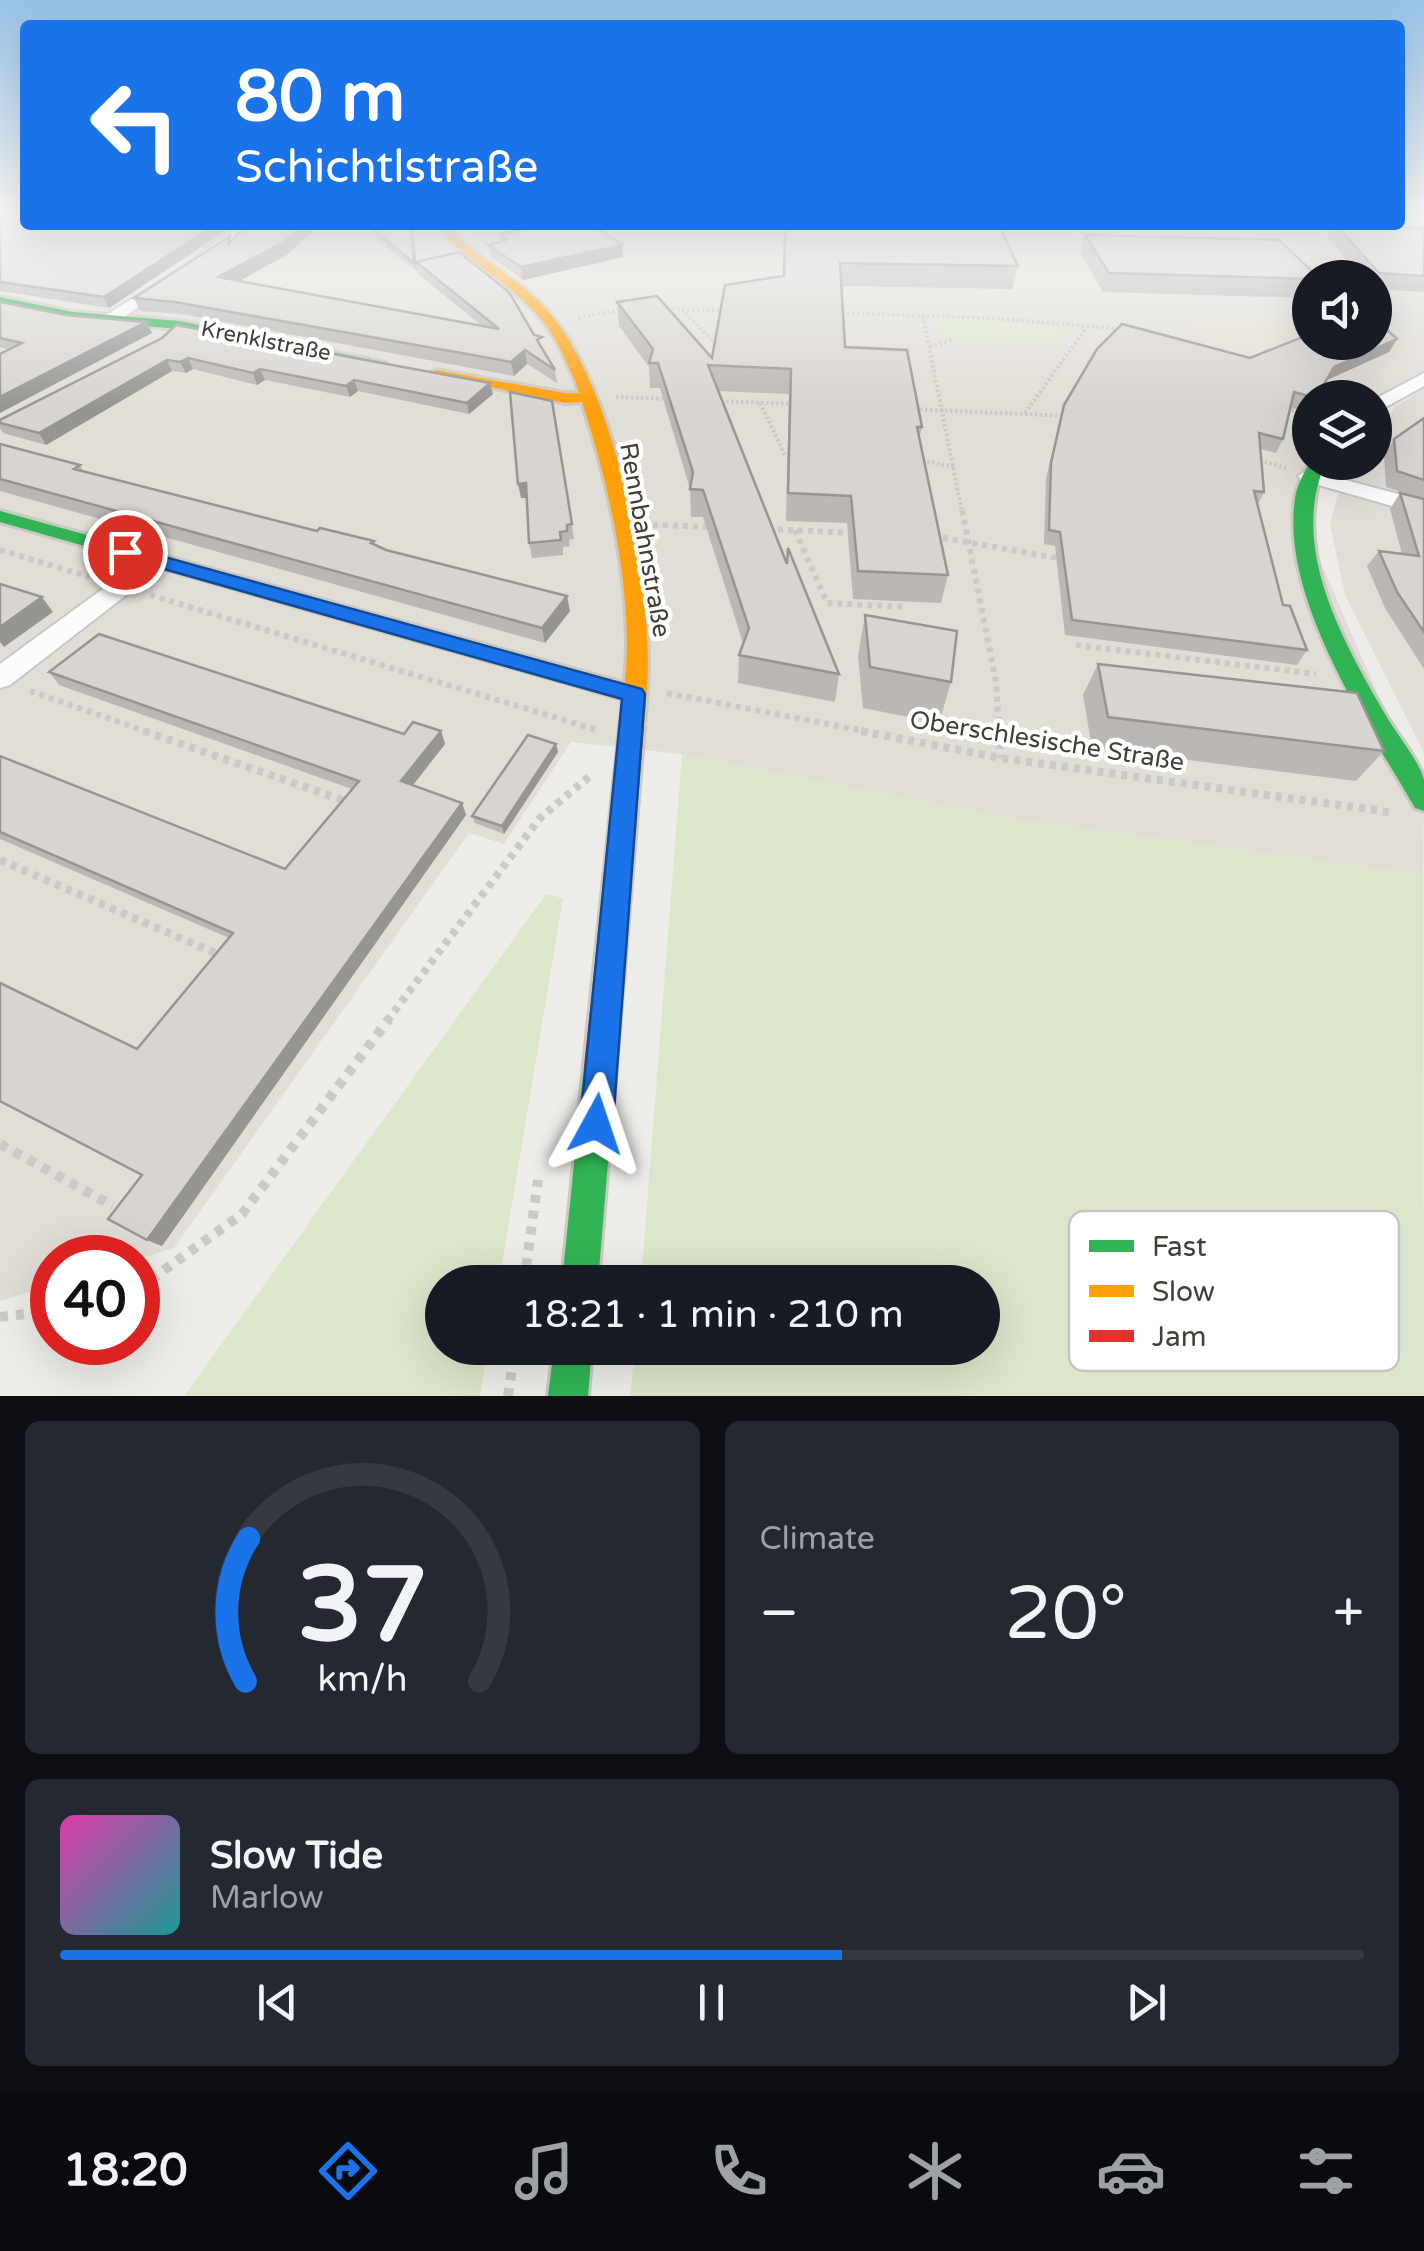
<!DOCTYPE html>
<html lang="en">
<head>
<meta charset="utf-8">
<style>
  body { margin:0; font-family:"Varela Round",sans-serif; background:#242831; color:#f1f3f6; height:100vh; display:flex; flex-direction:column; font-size:38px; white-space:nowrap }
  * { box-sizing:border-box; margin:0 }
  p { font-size:32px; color:#9ea1a6 }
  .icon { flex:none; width:55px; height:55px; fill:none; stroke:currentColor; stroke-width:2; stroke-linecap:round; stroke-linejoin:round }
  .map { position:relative; height:1396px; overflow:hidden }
  .panel { display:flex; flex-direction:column; gap:25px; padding:25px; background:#0d0f14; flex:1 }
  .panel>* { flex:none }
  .guide { position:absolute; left:20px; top:20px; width:1385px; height:210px; border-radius:10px; box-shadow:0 10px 40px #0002; background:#1a73e8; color:#fff; overflow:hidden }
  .controls { position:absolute; left:1292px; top:260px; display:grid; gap:20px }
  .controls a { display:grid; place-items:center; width:100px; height:100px; border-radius:50%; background:#171b24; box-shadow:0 10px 40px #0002; font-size:50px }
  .speed { position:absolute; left:30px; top:1235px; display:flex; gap:20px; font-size:50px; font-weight:700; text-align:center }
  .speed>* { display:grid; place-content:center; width:130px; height:130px; border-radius:50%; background:#171b24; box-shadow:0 10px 40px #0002; line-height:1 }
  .speed .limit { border:15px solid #d22; background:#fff; color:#111 }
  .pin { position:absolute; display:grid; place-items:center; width:85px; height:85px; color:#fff; margin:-42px; border:5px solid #fff; border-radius:50%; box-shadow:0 2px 10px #0007 }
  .me { position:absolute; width:110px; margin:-55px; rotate:5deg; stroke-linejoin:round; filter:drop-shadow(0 0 8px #0008) }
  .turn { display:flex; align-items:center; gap:35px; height:210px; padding:0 50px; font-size:45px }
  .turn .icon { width:130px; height:130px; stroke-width:2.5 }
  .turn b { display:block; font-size:70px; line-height:85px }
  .big { font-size:75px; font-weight:600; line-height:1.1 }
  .panel .card { flex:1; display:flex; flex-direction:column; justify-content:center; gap:15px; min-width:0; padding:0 35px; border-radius:15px; background:#242831 }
  .panel .dial { align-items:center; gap:0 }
  .dial svg { height:260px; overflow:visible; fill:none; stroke:#363941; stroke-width:7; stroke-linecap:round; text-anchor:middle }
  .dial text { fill:#f1f3f6; stroke:none }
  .song { display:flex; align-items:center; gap:30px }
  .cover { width:120px; height:120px; border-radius:15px; background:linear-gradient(135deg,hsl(320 70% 55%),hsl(180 70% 35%)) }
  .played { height:10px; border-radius:5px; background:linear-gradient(90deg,#1a73e8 60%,#363941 60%) }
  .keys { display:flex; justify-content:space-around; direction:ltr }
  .heat { display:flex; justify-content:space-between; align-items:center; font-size:55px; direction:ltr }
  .panel .tiles { flex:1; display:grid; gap:25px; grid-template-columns:1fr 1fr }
  .card:last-child { grid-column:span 2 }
  .trip { position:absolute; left:425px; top:1265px; width:575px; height:100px; border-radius:50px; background:#171b24; box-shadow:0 10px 40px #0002; font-weight:600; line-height:100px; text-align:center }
  .dock { display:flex; height:160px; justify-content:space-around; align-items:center; background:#090b0e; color:#9ea1a6 }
  .dock .icon { width:70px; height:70px }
  .dock .active { color:#1a73e8 }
  .dock b { font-size:45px; color:#f1f3f6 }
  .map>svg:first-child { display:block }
  .residential { fill:#e1ded7; fill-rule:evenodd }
  .education { fill:#e4dfd5 }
  .green { fill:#dce6cb }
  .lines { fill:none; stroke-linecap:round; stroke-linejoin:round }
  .street-casing { stroke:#cac8c5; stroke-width:4 }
  .fast-casing { stroke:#ccc9c0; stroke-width:6 }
  .slow-casing { stroke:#ccc9c0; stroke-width:6 }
  .jam-casing { stroke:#ccc9c0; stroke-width:6 }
  .path-far3 { stroke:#cccac7; stroke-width:4; stroke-dasharray:2.5 2.5; stroke-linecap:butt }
  .path-far2 { stroke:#cccac7; stroke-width:6; stroke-dasharray:5 5; stroke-linecap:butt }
  .path-far1 { stroke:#cccac7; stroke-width:8; stroke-dasharray:6 6; stroke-linecap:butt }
  .path { stroke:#cccac7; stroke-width:10; stroke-dasharray:8 8; stroke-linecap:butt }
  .street { fill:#fcfcfc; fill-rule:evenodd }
  .fast { fill:#30b455; fill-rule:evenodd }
  .slow { fill:#ff9f0a; fill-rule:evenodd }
  .jam { fill:#e5322d; fill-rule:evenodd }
  .wall { fill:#bab7b4 }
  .shaded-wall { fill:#979592 }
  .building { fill:#d8d5d1; stroke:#979592; stroke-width:2.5 }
  .route { fill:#1a73e8; stroke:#114b97; stroke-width:2.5 }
  .labels { text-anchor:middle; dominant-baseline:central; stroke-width:9; stroke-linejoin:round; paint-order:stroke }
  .far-street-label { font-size:22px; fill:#433e36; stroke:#fff }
  .street-label { font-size:25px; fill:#433e36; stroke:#fff }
  .key { fill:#fff; stroke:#c7c5c3; stroke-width:2.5 }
  .key-label { font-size:28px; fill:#433e36 }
</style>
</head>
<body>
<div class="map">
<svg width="1424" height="1396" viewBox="0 0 1424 1396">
  <rect width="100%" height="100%" fill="#eeece9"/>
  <g class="residential">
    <path d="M0,212L25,225H858L1226,235L1336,225H1385L1400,238L1424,245V372L1375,407V398H1310V462L1302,519L1424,801L1423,875L1006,818L682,754L571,742L504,844L469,833L174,1248L138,1259L52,1258V1285L0,1301ZM1310,278H1375V342H1310Z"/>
    <polygon points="1424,388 1424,753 1345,595 1330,524 1343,474 1352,463 1375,462 1375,433 1395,407"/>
  </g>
  <polygon class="education" points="1192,319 1310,322 1310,342 1375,342 1375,330 1414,343 1332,380 1200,334"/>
  <g class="green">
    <polygon points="932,316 1051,325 1064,336 1055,345 953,339 938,330"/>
    <polygon points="682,754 1006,818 1423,875 1424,1396 630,1396 635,1348 982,1348 982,1282 641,1282"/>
    <polygon points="546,894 563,898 499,1282 442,1282 442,1348 488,1348 480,1396 184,1396"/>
  </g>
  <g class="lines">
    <g class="street-casing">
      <g id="street">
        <polygon points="237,225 252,225 207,262 197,262 197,256"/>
        <polygon points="162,280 174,283 115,323 103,323 103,317"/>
        <polygon points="1424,373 1424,386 1375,413 1375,399"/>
        <polygon points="1308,470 1424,501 1424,515 1301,480 1298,476"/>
        <polygon points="157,553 169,560 165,565 10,685 0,688 0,664 149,555"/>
      </g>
    </g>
    <g class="fast-casing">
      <g id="fast">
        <polygon points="0,297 73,312 180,321 386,363 379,367 180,329 73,320 0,305"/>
        <path d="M1310,462H1326C1288,546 1343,642 1385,714C1395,732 1420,762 1424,780C1424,789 1424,802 1424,811L1415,808C1367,725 1280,598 1295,498C1297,485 1304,473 1310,462Z"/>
        <polygon points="0,511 634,686 645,694 634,702 0,522"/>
        <polygon points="600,1050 611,1055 616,1066 598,1282 562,1282 584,1066 589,1055"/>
        <polygon points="554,1348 592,1348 588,1396 548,1396"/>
      </g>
    </g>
    <g class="slow-casing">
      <path id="slow" d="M436,225H447C479,261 528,282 556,321C617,402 654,586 647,688C645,703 647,720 640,733H624L620,727C623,699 627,671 627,643C626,562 607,478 582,402L565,403L429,374L436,370L565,393H579L576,383C566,362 558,339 542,320C512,283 466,263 436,225Z"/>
    </g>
    <g class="jam-casing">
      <polygon id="jam" points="632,718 640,721 644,727 616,1066 611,1077 600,1082 589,1077 584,1066 620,727 624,721"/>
    </g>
    <g class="path-far3">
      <polyline points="1058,225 1088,246"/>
      <polyline points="1088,225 1090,230"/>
      <polyline points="662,309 724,310"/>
      <polyline points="682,310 718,346"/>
      <polyline points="837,313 988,318 1124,329"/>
      <polyline points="923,316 962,512"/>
      <polyline points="578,318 624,309"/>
      <polyline points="930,347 953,339"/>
      <polyline points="1318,385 1364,397"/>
      <polyline points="616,397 668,399"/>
      <polyline points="716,401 793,404"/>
      <polyline points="760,403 785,455 795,456"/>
      <polyline points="1282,407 1310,415"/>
      <polyline points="910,409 1068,416"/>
      <polyline points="1025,413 1087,327"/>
      <polyline points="1255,459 1286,468"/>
      <polyline points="917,460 956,467"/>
    </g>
    <g class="path-far2">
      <polyline points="962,510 996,681 999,733"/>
      <polyline points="653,525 711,527"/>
      <polyline points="768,529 856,533"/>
      <polyline points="795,530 827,603 906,607"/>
      <polyline points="933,536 1063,559"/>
      <polyline points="0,550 90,577"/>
      <polyline points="150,595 597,730"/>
      <polyline points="1076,645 1316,674"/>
      <polyline points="30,691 151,733"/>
      <polyline points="667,693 874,733"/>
    </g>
    <g class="path-far1">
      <polyline points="144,731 348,802"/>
      <polyline points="861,731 1001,758 1389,812"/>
      <polyline points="999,731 1001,758"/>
      <polyline points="0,860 224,957"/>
      <polyline points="387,1021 540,818 590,776"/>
    </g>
    <g class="path">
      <polyline points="0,1144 113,1206"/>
      <polyline points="524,1282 538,1180"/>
      <polyline points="138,1289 242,1214 389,1019"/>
      <polyline points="0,1317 52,1311"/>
      <polyline points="508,1396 515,1348"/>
    </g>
    <use href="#street" class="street"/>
    <use href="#fast" class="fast"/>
    <use href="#slow" class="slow"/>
    <use href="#jam" class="jam"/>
  </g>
  <g class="wall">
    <polygon points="0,212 234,225 109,308 0,291"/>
    <polygon points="245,225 319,225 288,254 238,281 482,326 418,274 416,264 417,272 376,239 374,230 374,225 413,225 416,262 544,350 555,370 557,383 527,364 514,376 181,314 140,311 134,298 230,236 232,241"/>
    <polygon points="785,225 1018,266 1012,289 842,286 845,347 922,427 919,439 948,575 941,603 853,599 847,523 786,521 789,394 718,391 786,563 839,674 835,702 738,683 739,655 743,643 703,517 691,517 690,489 660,388 650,388 649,367 619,326 617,302 712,358 783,276"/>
    <polygon points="1333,225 1372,225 1424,228 1424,292 1375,289 1375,278 1361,278 1327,237"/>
    <polygon points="499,234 623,257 523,280 491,257 488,245 500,242"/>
    <polygon points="1085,235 1310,278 1310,298 1103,292 1080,253"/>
    <polygon points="0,302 66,315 146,322 152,333 8,349 0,347"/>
    <polygon points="162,338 493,394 469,414 358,391 350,397 265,380 257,385 193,369 186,373 172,371 46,445 3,433 0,428 0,420"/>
    <polygon points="1389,352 1327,380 1310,398 1310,408 1308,412 1290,407 1283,439 1276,453 1261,449 1264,492 1258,504 1283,605 1307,650 1297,665 1065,635 1055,546 1044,544 1046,478 1064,405 1250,358"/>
    <polygon points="552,401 574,539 569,540 570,546 563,547 563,555 532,558 529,543 527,498 521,498"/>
    <polygon points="1424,418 1424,669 1385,608 1367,566 1379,551 1402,554 1390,509 1400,493 1417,497 1386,487 1384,455 1394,439"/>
    <polygon points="0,444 80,465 83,471 317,531 374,541 375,545 386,550 570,611 545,643 0,491"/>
    <polygon points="865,615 951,682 939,723 863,708 858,656"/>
    <polygon points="1098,664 1384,751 1356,781 1092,748 1083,695"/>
    <polygon points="49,672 404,734 441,731 445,744 413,785 462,803 466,815 162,1246 147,1240 137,1049 229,938 0,839 0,756 285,869 352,789 59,685"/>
    <polygon points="556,744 558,752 504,834 475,823 472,816"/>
  </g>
  <g class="shaded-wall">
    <polygon points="215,225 234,225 109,308 104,297"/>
    <polygon points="303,225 319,225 288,254 223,290 218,277"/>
    <polygon points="411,225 413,225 417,272 414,263"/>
    <polygon points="622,245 623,257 523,280 521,267"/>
    <polygon points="146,322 152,333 0,413 0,397"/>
    <polygon points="1397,339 1389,352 1327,380 1334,367"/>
    <polygon points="525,350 527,364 514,376 511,362"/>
    <polygon points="188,358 193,369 186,373 180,362"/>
    <polygon points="167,360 172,371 46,445 39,433"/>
    <polygon points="260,369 265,380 257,385 253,373"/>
    <polygon points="354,380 358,391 350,397 346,386"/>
    <polygon points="490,383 493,394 469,414 467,403"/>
    <polygon points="526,483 529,498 521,498 518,484"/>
    <polygon points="567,596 570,611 545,643 542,628"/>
    <polygon points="42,597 53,612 4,647 0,642 0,627"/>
    <polygon points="441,731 445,744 406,794 401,781"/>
    <polygon points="556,744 558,752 504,834 502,826"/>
    <polygon points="462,803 466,815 162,1246 147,1240"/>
  </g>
  <g class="building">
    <polygon points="0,212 25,212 25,225 215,225 104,297 0,282"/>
    <polygon points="245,225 303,225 284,242 218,277 499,329 416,262 459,252 509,292 534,335 542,337 537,340 555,370 525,350 511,362 175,302 134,298 230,236 228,246"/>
    <polygon points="374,225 411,225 414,263 374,230"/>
    <polygon points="544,225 593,225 622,245 521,267 488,245 507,240 499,234"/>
    <polygon points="785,225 999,225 1018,266 840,263 845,347 907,350 922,427 917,427 948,575 858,571 851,496 788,493 791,369 708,365 787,564 788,548 839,674 739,655 749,628 703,490 690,489 693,472 658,363 649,363 653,349 617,302 657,296 712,358 725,285 784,276"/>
    <polygon points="1336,225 1424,228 1424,276 1379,273"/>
    <polygon points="1085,235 1279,240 1319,278 1310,278 1310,279 1109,273"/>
    <polygon points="0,302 66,315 146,322 0,397 0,354 22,343 0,338"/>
    <polygon points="1375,319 1397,339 1334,367 1316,398 1294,392 1283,439 1259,433 1264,492 1254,491 1283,605 1290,606 1307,650 1072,620 1060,532 1049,530 1051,463 1064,405 1097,349 1122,324 1250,358 1310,334 1310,342 1375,342"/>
    <polygon points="176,325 490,383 467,403 354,380 346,386 260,369 253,373 188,358 180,362 167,360 39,433 0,423 0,420 162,338"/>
    <polygon points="510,392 552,401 572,524 567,525 567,531 560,532 561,540 529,543 526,483 518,484"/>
    <polygon points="1424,418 1424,480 1397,471 1394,439"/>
    <polygon points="0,444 80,465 74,469 317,531 320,528 374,541 371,543 386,550 567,596 542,628 0,479"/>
    <polygon points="1400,493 1424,499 1424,632 1397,592 1379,551 1419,556"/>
    <polygon points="0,584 42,597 0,627"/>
    <polygon points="865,615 957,631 951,682 870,667"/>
    <polygon points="99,634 404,734 413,722 441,731 401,781 462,803 147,1240 108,1219 142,1175 0,1101 0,983 137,1049 233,933 0,832 0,756 285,869 359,781 49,672"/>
    <polygon points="1098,664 1357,693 1384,751 1108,717"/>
    <polygon points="528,735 556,744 502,826 472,816"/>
  </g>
  <linearGradient id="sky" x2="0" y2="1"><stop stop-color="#97c2e8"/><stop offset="0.52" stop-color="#f7f6f5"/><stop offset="1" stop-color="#f7f6f5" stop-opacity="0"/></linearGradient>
  <rect width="1424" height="408" fill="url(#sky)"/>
  <polygon class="route" points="125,546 642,689 645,694 613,1124 608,1136 596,1141 584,1136 580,1124 622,699 118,556 118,547"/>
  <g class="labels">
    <g class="far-street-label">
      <text transform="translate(266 341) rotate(11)">Krenklstraße</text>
    </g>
    <g class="street-label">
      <text transform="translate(645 540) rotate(80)">Rennbahnstraße</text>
      <text transform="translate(1047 741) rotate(9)">Oberschlesische Straße</text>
    </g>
  </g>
  <rect x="1069" y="1211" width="330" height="160" rx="15" class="key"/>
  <rect x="1089" y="1240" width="45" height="12" fill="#30b455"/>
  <rect x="1089" y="1285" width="45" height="12" fill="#ff9f0a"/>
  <rect x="1089" y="1330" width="45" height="12" fill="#e5322d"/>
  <g class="key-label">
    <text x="1152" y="1256">Fast</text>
    <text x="1152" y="1301">Slow</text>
    <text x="1152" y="1346">Jam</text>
  </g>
</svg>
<div class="controls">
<a><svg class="icon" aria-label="sound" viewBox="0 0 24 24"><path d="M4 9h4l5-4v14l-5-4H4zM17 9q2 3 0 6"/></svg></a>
<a><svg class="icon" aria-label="layers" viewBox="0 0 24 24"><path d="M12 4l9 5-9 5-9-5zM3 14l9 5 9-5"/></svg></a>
</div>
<div class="speed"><div class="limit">40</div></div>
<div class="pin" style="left:125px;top:552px;background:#d93025"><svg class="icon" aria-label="arrive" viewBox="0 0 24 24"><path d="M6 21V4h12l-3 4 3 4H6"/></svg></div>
<svg class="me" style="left:596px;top:1124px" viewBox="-20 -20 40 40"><path d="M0-17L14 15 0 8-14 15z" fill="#1a73e8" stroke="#fff" stroke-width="4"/></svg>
<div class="trip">18:21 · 1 min · 210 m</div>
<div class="guide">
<div class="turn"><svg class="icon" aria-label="left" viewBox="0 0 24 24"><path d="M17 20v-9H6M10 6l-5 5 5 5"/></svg><div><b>80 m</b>Schichtlstraße</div></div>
</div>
</div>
<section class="panel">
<div class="tiles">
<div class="card dial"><svg viewBox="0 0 100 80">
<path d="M14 69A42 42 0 1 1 86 69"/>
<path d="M14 69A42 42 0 0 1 15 25" stroke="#1a73e8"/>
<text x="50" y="56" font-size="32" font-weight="700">37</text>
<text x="50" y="72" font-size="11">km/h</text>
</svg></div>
<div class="card"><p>Climate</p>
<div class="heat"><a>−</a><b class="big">20°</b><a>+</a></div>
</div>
<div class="card">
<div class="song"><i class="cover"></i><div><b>Slow Tide</b><p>Marlow</p></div></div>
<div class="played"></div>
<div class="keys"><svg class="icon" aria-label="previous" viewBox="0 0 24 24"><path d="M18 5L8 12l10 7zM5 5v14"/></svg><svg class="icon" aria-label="pause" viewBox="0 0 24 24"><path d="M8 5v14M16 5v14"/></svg><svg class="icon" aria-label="next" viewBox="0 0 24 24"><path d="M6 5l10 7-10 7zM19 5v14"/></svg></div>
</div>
</div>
</section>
<nav class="dock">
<b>18:20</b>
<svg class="icon active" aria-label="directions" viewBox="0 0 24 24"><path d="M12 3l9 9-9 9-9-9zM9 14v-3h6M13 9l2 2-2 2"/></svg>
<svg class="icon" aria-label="music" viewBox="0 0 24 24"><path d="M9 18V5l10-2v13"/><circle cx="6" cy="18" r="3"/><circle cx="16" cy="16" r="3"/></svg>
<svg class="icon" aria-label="phone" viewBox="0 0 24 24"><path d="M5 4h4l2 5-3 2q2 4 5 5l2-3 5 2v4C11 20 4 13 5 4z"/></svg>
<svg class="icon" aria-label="climate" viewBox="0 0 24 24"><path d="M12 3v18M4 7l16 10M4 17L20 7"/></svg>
<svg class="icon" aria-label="car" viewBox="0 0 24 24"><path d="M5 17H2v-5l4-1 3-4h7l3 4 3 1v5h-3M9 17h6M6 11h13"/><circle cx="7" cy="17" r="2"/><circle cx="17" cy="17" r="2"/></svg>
<svg class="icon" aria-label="filters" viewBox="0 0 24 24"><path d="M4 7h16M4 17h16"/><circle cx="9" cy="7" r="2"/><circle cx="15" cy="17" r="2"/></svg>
</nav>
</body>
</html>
